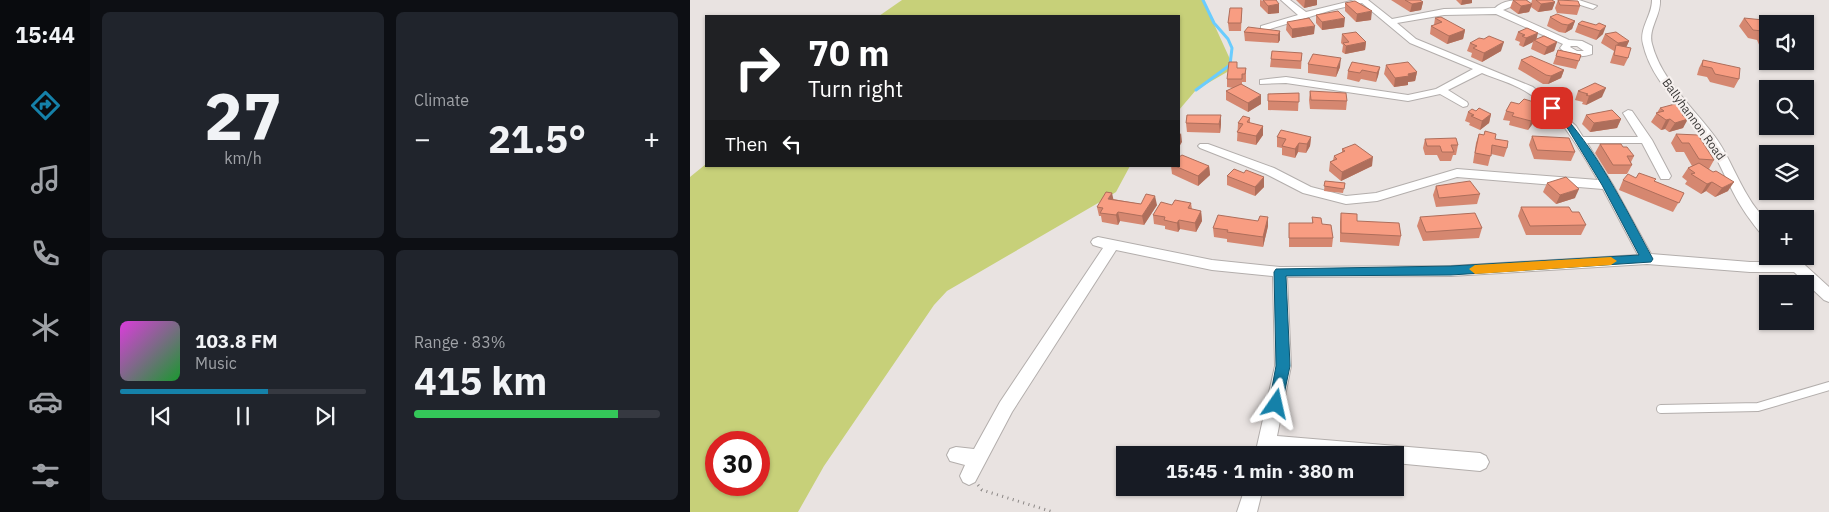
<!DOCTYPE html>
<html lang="en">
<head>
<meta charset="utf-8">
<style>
  body { margin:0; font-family:"IBM Plex Sans",sans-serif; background:#20242c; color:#f1f3f6; height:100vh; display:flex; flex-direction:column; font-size:19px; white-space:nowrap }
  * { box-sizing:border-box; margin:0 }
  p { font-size:16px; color:#9ea1a6 }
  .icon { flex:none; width:28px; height:28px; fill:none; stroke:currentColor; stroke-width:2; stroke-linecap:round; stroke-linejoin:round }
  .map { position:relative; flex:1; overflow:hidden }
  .details { display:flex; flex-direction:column; gap:12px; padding:12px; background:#0d0f14; width:600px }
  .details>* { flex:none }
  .guide { position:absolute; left:15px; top:15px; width:475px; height:152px; border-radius:0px; box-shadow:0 1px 4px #0004; background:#202124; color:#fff; overflow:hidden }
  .fabs { position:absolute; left:1069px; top:15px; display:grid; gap:10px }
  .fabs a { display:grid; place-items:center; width:55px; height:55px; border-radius:0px; background:#171b24; box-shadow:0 1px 4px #0004; font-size:25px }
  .speed { position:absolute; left:15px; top:431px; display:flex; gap:10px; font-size:25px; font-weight:700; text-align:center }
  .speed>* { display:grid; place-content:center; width:65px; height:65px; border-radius:50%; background:#171b24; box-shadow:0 1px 4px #0004; line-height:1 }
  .speed .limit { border:8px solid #d22; background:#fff; color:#111 }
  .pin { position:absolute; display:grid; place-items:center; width:42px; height:42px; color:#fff; margin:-21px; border-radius:10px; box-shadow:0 2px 8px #0006 }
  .me { position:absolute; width:55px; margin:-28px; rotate:11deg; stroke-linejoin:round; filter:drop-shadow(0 0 4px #0008) }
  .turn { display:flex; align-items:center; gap:18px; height:105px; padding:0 20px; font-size:22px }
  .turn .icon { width:65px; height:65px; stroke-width:2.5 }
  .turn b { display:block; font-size:35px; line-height:42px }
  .then { display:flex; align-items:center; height:48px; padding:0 20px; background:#0003; gap:10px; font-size:19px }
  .big { font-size:38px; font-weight:800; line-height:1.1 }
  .details .card { flex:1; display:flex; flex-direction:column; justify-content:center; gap:8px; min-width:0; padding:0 18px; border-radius:8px; background:#20242c }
  .details .dial { align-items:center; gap:0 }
  .dial b { font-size:65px; line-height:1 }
  .song { display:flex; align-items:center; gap:15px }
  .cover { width:60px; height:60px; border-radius:8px; background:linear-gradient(135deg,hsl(300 70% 55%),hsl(130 70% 35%)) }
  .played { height:5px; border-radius:2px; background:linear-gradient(90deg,#1581a9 60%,#363941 60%) }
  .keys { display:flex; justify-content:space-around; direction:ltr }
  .heat { display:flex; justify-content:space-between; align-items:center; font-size:28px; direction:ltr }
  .charge { height:8px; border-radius:4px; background:linear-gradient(90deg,#34c759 83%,#363941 0) }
  .details .tiles { flex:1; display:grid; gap:12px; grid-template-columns:repeat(2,1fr) }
  .trip { position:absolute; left:426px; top:446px; width:288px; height:50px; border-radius:0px; background:#171b24; box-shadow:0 1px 4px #0004; font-weight:800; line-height:50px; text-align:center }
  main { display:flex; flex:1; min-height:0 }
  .tab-bar { display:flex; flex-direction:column; width:90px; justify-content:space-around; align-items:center; background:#090b0e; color:#9ea1a6 }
  .tab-bar .icon { width:35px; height:35px }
  .tab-bar .active { color:#1581a9 }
  .tab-bar b { font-size:22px; color:#f1f3f6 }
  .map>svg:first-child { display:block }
  .green { fill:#c7d079; fill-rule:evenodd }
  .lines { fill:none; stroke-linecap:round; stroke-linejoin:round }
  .stream { stroke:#6accfe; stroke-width:3 }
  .service-casing { stroke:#b3aeac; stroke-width:10 }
  .minor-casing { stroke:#b3aeac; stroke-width:2 }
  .path { stroke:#8a8684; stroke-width:3; stroke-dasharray:1 4.5; stroke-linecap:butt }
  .service { stroke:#fff; stroke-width:8 }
  .minor { fill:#fff; fill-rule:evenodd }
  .wall { fill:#d58770 }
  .shaded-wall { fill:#ae6e5b }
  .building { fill:#f89d82; stroke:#ae6e5b }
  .route { fill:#1581a9; stroke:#0e546e }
  .slow { fill:#f59e0b }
  .labels { text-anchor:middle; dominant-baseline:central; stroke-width:4.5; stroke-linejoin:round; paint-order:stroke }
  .far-street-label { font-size:12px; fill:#383635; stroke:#f6f0ee }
</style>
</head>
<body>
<main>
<nav class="tab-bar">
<b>15:44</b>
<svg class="icon active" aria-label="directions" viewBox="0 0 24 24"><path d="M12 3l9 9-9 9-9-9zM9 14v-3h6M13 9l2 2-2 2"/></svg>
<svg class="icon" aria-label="music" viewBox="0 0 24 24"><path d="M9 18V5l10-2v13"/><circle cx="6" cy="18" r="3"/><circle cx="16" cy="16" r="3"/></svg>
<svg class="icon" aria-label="phone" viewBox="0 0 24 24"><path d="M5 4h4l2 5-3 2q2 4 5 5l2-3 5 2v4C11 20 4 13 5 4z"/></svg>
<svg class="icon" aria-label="climate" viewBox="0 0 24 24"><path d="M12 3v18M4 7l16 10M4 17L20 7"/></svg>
<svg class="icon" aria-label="car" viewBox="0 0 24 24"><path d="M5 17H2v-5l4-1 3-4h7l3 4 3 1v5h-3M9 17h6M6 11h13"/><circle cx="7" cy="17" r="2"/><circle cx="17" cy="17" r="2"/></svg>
<svg class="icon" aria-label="filters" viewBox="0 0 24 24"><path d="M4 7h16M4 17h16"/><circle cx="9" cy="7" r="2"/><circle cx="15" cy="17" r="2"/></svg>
</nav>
<section class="details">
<div class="tiles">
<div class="card dial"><b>27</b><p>km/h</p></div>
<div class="card"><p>Climate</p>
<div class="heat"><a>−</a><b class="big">21.5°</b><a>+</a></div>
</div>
<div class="card">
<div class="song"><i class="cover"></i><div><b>103.8 FM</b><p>Music</p></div></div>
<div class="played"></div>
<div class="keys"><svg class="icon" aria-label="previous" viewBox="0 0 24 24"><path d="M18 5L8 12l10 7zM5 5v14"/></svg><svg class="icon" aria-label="pause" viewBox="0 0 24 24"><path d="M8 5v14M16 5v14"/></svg><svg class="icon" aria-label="next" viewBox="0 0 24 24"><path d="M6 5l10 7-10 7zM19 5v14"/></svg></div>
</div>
<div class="card"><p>Range · 83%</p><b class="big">415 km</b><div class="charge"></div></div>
</div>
</section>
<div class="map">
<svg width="1139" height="512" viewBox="0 0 1139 512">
  <rect width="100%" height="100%" fill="#e9e3e1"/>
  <g class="green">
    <polygon points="212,0 513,0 544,68 506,90 489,110 489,16 189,16"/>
    <path d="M16,164V166H440L426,192L415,199L257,291L244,305L134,466L108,512H0V177ZM26,442H69V485H26Z"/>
  </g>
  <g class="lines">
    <polyline class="stream" points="506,90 540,65 542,48 538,39 524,23 513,0"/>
    <g class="service-casing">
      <polyline id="service" points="971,409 1068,407 1139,386"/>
    </g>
    <g class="minor-casing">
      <g id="minor">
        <path d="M591,0H600L616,12L665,0H678L702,19L754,9L805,8C813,0 826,0 837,0L813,10L879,40L892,41L902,46V54C891,58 879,57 870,48L873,44L806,14L754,15L707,23L726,39L843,87L886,126L893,137H948L933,113L938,110L942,111L962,140L981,176L979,179H971L952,143H897L923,185L961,254L1060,262H1094L1089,256H1105L1139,287V302L1134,300L1104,272H1060L957,264L761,276L597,277L601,366L587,436L790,453L796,456L799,462L796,468L790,471L705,463V455H620L584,452L583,455H565L585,366L583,276L522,270L426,250L322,412L285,482L279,485L273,482L270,476L275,465L260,461L257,455L260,449L266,447L284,449L310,402L413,248L403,245L401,242L403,239L408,237L522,260L590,267L761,266L948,255L913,189L767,177L687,201L656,204L613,193L576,174L510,148L508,146L510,144H518L584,168L621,187L656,196L686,193L767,169L908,180C888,147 870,112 835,91C822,83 806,79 792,73L758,90L777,102L778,104L777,106L773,107L750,94L718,101L596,83L570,84V80L596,77L718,95L746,89L783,69L720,43L672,3L642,10L577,30H571V26L608,15ZM881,46H887L894,51H887L880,47Z"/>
        <polygon points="875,0 889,0 907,6 903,9"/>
        <path d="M962,0H970C971,16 958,28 962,44C972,83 1006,109 1028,141C1040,159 1047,179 1059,198C1068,214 1078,217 1078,237L1073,236C1062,223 1051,208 1043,192C1035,177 1028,160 1019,145C998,111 962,84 953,44C949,28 962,16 962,0Z"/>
        <polygon points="555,488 573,488 567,512 547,512"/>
      </g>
    </g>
    <polyline class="path" points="288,485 292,490 363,512"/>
    <use href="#service" class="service"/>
    <use href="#minor" class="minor"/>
  </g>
  <g class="wall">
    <polygon points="570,0 589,4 589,13 578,14 570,6"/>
    <polygon points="606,0 627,0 627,5 614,8"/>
    <polygon points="701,0 730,0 733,2 731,10 720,12"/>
    <polygon points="766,0 782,0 782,3 771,5"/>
    <polygon points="823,0 836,0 841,4 842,0 862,0 865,2 862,10 848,12 841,7 839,12 828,14 820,8"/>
    <polygon points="868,0 890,6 887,15 867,13 865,8"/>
    <polygon points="655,3 681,20 666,22 655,11"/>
    <polygon points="552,8 551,31 539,31 538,23"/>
    <polygon points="626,15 654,27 632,30 626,23"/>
    <polygon points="860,17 885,21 882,29 875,33 869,32 857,26"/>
    <polygon points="745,18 775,30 773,39 757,44 740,34 741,26 744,25"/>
    <polygon points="1054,18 1078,24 1078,49 1070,47 1067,40 1058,38 1049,26"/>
    <polygon points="597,22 624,34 602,38 596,30"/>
    <polygon points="888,24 906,25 913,34 906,40 885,32"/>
    <polygon points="590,31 590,40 588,43 555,41 554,32"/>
    <polygon points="828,32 846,39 867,42 864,51 854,55 841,49 843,42 833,47 829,45 830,42 825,40"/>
    <polygon points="652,34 676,42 675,50 655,54 652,52 653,45 651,43"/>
    <polygon points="915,34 939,41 936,47 938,58 934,66 920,63 924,51 911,43"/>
    <polygon points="780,43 811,51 792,62 781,57 782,53 777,51"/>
    <polygon points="868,50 891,55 886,69 863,64"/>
    <polygon points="612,53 611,69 580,67 581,59"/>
    <polygon points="831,60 874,70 871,78 858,84 853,84 828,69"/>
    <polygon points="1013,60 1049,79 1044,88 1020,82 1017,77 1007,75 1009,68"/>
    <polygon points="547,62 547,68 556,68 556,82 552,82 552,84 571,104 558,112 536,100 536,91 543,88 537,87 537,79"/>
    <polygon points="618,64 650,67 646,77 618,73"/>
    <polygon points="696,65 727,72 725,81 718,82 718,85 704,87 694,74"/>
    <polygon points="690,67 688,76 686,82 671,79 669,82 657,79 658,71"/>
    <polygon points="620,91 657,101 656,110 620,109 619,100"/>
    <polygon points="888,91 912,97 896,105 892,104 893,102 885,100"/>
    <polygon points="609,93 608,111 578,110 578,94"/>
    <polygon points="829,104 854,105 850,114 838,130 819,125 820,121 813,120 816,111"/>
    <polygon points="970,108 996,118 993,128 979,132 975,129 971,130 961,122"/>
    <polygon points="786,111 801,114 799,123 790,130 779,125 780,123 775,121 778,112"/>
    <polygon points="497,115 531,124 530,133 497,132 496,123"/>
    <polygon points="896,115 931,119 927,128 900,132 892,124"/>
    <polygon points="560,118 560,123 573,126 573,135 566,145 547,141 548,123"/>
    <polygon points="795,131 817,148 814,157 801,154 798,166 783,163 786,143 789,134 794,135"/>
    <polygon points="986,134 1024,160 1019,169 1018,169 1038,191 1025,197 1016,191 1011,194 995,184 997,181 992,177 998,168 1002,166 994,152 986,152 981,143"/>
    <polygon points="842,136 885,152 881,161 844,159 839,145"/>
    <polygon points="587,137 621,137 620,146 616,153 608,152 605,158 592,155 592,148 587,147"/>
    <polygon points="735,139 768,145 766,155 763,155 761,161 750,161 747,155 735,155 733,148"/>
    <polygon points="910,144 933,147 944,156 941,162 942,165 937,174 918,174 905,153"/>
    <polygon points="652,149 682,166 651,181 639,171 640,162 643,160 644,156 652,153"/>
    <polygon points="481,166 519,166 520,175 508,186 482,174"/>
    <polygon points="537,176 574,187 565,196 537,185"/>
    <polygon points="946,178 964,181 994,193 983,212 929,190 933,180"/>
    <polygon points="635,181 655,183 653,193 634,191"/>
    <polygon points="857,183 885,198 866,204 853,192"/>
    <polygon points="746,186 790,194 787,204 746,207 743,195"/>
    <polygon points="423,199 451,204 467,205 454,225 430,221 428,225 412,222 411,216 409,216 407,207"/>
    <polygon points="501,203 502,209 511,211 512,221 506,232 490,229 488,232 475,229 475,226 464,224 463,215 482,205"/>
    <polygon points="831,207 882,212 896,225 891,235 836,235 828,216"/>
    <polygon points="651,213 667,221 711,236 709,246 650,242 650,222"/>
    <polygon points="578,217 578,226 573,247 537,242 537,239 524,237 523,228 568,221"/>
    <polygon points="622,217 632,224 643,238 642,247 599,247 599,223 622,223"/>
    <polygon points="730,217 792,228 789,238 733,241 727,226"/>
  </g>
  <g class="shaded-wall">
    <polygon points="615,0 627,0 627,5 614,8"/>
    <polygon points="772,0 782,0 782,3 771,5"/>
    <polygon points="733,2 731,10 720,12 722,4"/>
    <polygon points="865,2 862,10 848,12 851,4"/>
    <polygon points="589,4 589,13 578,14 578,6"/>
    <polygon points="842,4 839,12 828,14 831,6"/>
    <polygon points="682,11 681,20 666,22 667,14"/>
    <polygon points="655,18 654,27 632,30 632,22"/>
    <polygon points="885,21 882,29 875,33 878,25"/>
    <polygon points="625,26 624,34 602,38 602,29"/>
    <polygon points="916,26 913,34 906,40 910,31"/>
    <polygon points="775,30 773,39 757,44 759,36"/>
    <polygon points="590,31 590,40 588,43 588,35"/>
    <polygon points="848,33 846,41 844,40 843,42 833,47 836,38"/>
    <polygon points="939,41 935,50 924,52 928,43"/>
    <polygon points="676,42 675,50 655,54 656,46"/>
    <polygon points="814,42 811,51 792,62 794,53"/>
    <polygon points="867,42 864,51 854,55 857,47"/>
    <polygon points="651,58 650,67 646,77 647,68"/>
    <polygon points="690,67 688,76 686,82 687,73"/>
    <polygon points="874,70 871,78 858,84 861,76"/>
    <polygon points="727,72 725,81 718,82 718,85 704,87 705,78 718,74"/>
    <polygon points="916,88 912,97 896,105 899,96"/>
    <polygon points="571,95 571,104 558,112 558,103"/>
    <polygon points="854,105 850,114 838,130 841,121"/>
    <polygon points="999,113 995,120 998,119 993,128 979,132 985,123 992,115"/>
    <polygon points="801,114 799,123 790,130 792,121"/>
    <polygon points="531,115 531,124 530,133 529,124"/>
    <polygon points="931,119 927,128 900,132 904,123"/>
    <polygon points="980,119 975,129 971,130 976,120"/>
    <polygon points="573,126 573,135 566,145 566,136"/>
    <polygon points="491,133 492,142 489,147 489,136"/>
    <polygon points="621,137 620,146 616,153 617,144"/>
    <polygon points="609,143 608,152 605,158 605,149"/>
    <polygon points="683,157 682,166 651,181 652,172"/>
    <polygon points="519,166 520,175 508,186 508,176"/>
    <polygon points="574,177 574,187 565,196 565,187"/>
    <polygon points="1022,182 1016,191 1011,194 1017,184"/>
    <polygon points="1044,182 1038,191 1025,197 1032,188"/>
    <polygon points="889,189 885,198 866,204 870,195"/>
    <polygon points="422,193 424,202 418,199"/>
    <polygon points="465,196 467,205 454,225 452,216"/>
    <polygon points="511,211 512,221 506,232 505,223"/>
    <polygon points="428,212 430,221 428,225 426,215"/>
    <polygon points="578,217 578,226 573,247 573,237"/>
    <polygon points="489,220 490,229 488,232 487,223"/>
  </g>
  <g class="building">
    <polygon points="573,0 586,0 589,4 578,6"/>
    <polygon points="715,0 730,0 733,2 722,4"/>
    <polygon points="823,0 836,0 842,4 831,6"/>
    <polygon points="846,0 862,0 865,2 851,4"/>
    <polygon points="868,0 888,1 890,6 870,5"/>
    <polygon points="665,1 682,11 667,14 655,3"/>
    <polygon points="540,8 552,8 551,23 538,23"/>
    <polygon points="648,11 655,18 632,22 626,15"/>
    <polygon points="867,14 885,21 878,25 872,24 860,17"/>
    <polygon points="751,17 775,30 759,36 741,26 752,22 745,18"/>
    <polygon points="619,18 625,26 602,29 597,22"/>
    <polygon points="1054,18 1083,21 1084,24 1078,24 1078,39 1075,39 1072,31 1063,30"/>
    <polygon points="892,21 906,25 909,23 916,26 910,31 888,24"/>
    <polygon points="558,27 590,31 588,35 554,32"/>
    <polygon points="837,28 848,33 836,38 832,36 835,35 828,32"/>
    <polygon points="666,32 676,42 656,46 653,43 659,42 652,34"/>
    <polygon points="926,32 939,41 928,43 915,34"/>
    <polygon points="799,36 814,42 794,53 783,48 787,46 780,43 789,38 794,39"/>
    <polygon points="854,36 867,42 857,47 844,40"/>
    <polygon points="926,45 941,48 938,58 924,55"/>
    <polygon points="868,50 891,55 889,61 866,56"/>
    <polygon points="582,51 612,53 611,61 581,59"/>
    <polygon points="623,54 651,58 647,68 618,64"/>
    <polygon points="841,56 874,70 861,76 856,75 831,60"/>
    <polygon points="1013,60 1050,68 1049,79 1025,74 1022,68 1012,66"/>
    <polygon points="539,62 547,62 547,68 556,68 555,74 552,74 552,79 537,79"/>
    <polygon points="662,62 690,67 687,73 672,70 670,73 658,71"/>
    <polygon points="718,62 727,72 718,74 719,76 705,78 696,65"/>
    <polygon points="905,83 916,88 899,96 896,95 898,94 888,91"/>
    <polygon points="551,84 571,95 558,103 536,91"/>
    <polygon points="620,91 656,93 657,101 621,100"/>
    <polygon points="609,93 609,102 578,101 578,94"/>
    <polygon points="834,99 854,105 841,121 822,116 824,113 816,111 821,102 829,104"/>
    <polygon points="985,104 999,113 992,115 998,119 985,123 980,119 976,120 966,113 974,111 970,108"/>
    <polygon points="789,108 801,114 792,121 781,116 784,115 778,112 782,109 786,111"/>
    <polygon points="922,110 931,119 904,123 896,115"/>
    <polygon points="497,115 531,115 529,124 496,123"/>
    <polygon points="553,116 560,118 557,122 573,126 566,136 547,132 553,124 548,123"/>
    <polygon points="591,130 621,137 617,144 609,143 605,149 592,146 596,139 587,137"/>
    <polygon points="795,131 806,134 805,139 818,141 817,148 802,145 801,156 785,153 789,134 794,135"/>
    <polygon points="986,134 1008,135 1024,160 1009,159 999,143 992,143"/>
    <polygon points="842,136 879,138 885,152 847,150"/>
    <polygon points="766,138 768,145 761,145 764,152 752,152 750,146 737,146 735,139"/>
    <polygon points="665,144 683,157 652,172 640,162 647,159 644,156 655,151 652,149"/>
    <polygon points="910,144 931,144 933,147 937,147 944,156 937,156 942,165 923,165"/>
    <polygon points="492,155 519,166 508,176 485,166 489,166 489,157"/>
    <polygon points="1009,163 1023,172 1026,171 1044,182 1032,188 1022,182 1017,184 1001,174 1005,173 998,168"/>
    <polygon points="544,169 554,173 556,170 574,177 565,187 537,176"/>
    <polygon points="949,173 966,179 964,181 994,193 989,203 933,180 938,174 946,178"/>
    <polygon points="876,177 889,189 870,195 857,183"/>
    <polygon points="635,181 655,183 654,189 634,186"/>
    <polygon points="780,181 790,194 749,198 746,186"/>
    <polygon points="416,192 422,193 418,199 451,204 456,194 465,196 452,216 428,212 426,215 410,213 413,208 407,207"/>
    <polygon points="485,200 501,203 498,208 511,211 505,223 489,220 487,223 474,220 475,217 463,215 471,202 482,205"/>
    <polygon points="831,207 879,207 882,212 889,212 896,225 840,226"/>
    <polygon points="651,213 667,214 667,221 709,223 711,236 651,233"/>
    <polygon points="785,213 792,228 736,232 730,217"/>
    <polygon points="528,215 568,221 570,216 578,217 573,237 537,232 538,230 523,228"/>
    <polygon points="622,217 631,218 632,224 641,225 643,238 599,238 599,223 623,223"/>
  </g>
  <path class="route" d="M862,105L865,106C907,149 934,206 963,259L961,262L761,275L596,276L600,366L592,404L590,409L586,410L581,409L579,404L586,366L584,272L586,269L761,266L949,255L912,185L878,129L858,108Z"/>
  <polygon class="slow" points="921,257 927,261 921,265 785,274 779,269 785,265"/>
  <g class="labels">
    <g class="far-street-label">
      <text transform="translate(1004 119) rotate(54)">Ballyhannon Road</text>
    </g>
  </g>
</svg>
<div class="fabs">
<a><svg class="icon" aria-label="sound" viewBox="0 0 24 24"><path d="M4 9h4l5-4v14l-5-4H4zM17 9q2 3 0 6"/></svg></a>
<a><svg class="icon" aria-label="search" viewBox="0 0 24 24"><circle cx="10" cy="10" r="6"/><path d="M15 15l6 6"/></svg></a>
<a><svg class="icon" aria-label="layers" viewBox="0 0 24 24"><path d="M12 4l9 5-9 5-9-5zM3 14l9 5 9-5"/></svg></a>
<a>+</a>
<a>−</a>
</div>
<div class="speed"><div class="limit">30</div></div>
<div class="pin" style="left:862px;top:108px;background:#d93025"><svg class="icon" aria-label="arrive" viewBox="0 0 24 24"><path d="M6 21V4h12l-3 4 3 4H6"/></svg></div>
<svg class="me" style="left:586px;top:404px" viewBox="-20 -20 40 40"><path d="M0-17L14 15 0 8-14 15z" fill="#1581a9" stroke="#fff" stroke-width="4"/></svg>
<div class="trip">15:45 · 1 min · 380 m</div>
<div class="guide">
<div class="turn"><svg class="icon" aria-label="right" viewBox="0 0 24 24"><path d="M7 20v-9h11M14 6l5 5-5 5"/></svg><div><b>70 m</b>Turn right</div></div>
<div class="then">Then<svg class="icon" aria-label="left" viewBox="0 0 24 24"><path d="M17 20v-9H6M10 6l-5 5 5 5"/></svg></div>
</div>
</div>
</main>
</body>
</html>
